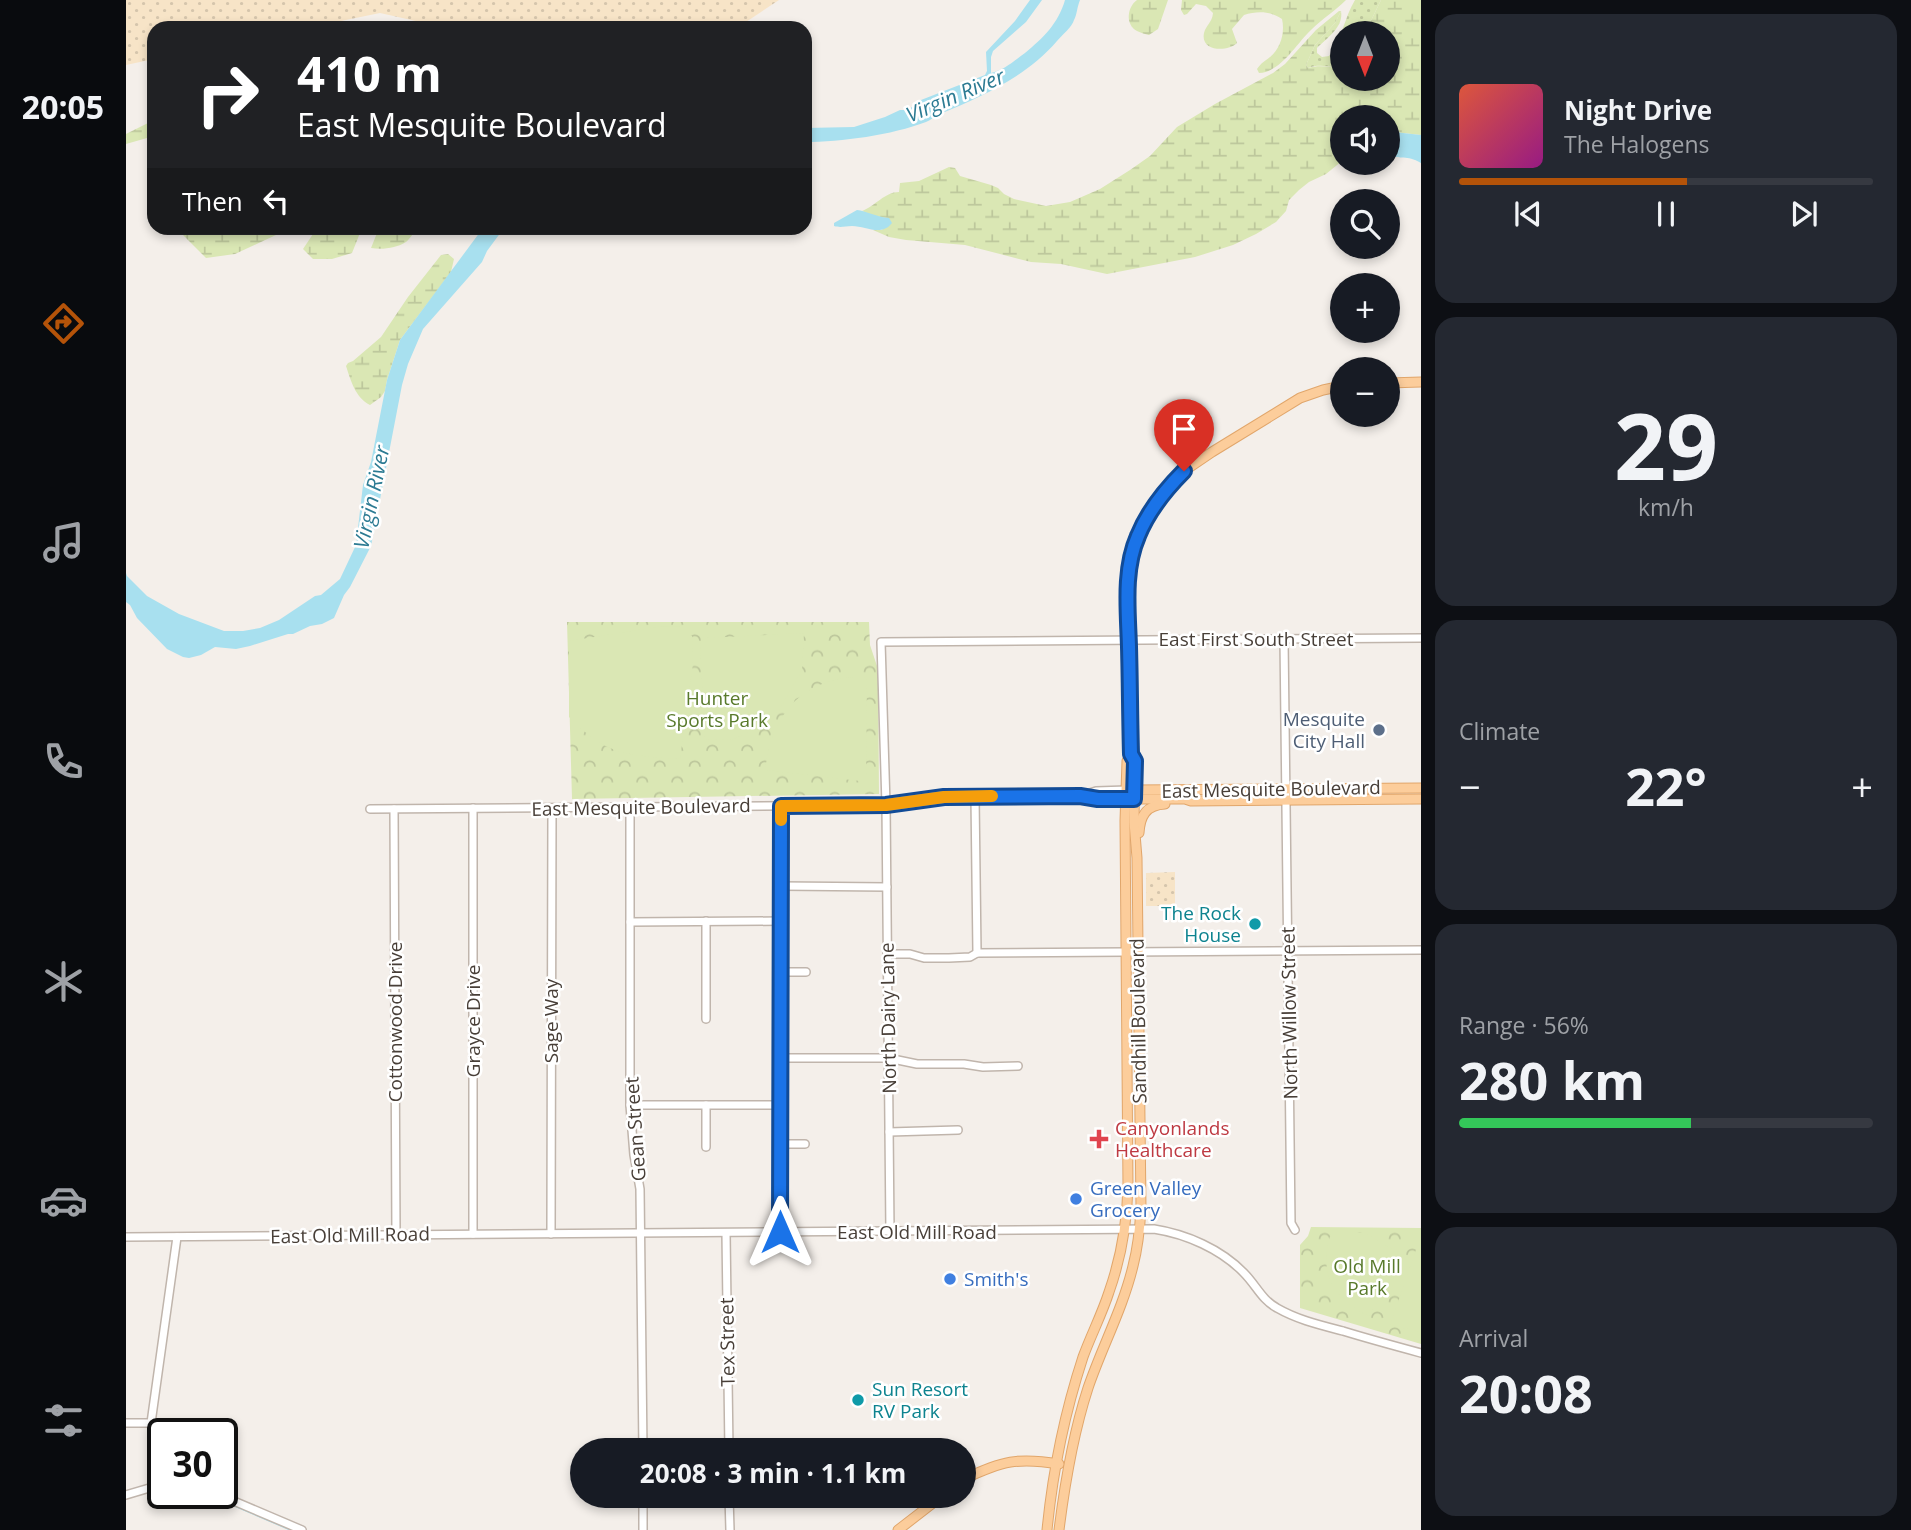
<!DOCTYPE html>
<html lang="en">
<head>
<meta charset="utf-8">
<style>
  body { margin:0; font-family:"Open Sans",sans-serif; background:#242831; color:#f1f3f6; height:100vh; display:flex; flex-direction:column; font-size:26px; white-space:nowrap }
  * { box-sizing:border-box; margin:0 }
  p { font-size:23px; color:#9ea1a6 }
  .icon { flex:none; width:38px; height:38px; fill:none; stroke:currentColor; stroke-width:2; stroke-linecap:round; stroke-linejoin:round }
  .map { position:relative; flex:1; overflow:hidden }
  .side { display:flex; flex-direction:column; gap:14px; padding:14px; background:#0d0f14; width:490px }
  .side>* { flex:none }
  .guide { position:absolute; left:21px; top:21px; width:665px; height:214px; border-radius:21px; box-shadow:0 4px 10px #0003; background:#202124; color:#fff; overflow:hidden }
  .needle { width:46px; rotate:180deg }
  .fabs { position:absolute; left:1204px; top:21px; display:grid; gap:14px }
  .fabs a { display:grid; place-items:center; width:70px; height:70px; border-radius:50%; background:#171b24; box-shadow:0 4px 10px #0003; font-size:35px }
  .speed { position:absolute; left:21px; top:1418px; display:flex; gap:14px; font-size:35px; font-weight:700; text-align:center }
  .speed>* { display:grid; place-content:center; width:91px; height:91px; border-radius:50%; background:#171b24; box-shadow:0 4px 10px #0003; line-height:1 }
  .speed .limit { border:4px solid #111; border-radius:10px; background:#fff; color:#111 }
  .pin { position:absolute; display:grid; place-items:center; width:60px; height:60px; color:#fff; margin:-72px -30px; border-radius:50% 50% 50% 0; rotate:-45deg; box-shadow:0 0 7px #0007 }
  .pin .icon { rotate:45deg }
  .me { position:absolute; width:77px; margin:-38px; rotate:0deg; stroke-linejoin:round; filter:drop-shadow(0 0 5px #0008) }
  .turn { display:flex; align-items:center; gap:24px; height:147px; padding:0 35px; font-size:32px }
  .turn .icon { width:91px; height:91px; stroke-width:2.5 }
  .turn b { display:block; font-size:49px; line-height:60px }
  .then { display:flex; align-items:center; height:66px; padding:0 35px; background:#0003; gap:14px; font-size:26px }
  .big { font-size:52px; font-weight:700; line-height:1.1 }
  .side .card { flex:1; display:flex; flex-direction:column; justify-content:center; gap:10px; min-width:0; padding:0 24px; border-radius:21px; background:#242831 }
  .side .dial { align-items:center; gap:0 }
  .dial b { font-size:91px; line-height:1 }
  .song { display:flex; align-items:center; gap:21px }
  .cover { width:84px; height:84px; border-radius:10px; background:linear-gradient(135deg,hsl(10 70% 55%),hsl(310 70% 35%)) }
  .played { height:7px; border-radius:4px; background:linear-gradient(90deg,#b45309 55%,#363941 55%) }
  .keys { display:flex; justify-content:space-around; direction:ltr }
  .heat { display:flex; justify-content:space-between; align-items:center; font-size:38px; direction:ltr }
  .charge { height:10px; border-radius:5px; background:linear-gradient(90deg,#34c759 56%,#363941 0) }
  .trip { position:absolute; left:444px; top:1438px; width:406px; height:70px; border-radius:35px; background:#171b24; box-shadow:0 4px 10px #0003; font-weight:700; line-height:70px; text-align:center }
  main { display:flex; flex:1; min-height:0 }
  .tab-bar { display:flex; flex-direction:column; width:126px; justify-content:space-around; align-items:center; background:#090b0e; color:#9ea1a6 }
  .tab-bar .icon { width:49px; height:49px }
  .tab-bar .selected { color:#b45309 }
  .tab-bar b { font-size:32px; color:#f1f3f6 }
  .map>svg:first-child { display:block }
  .grass { fill:url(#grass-dots) }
  .wetland { fill:url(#wetland-marsh) }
  .sand { fill:url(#sand-dots) }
  .park { fill:url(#park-crowns) }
  .pitch { fill:#dae7b4 }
  .water { fill:#a8e0ef }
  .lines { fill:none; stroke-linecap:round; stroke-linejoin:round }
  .stream { stroke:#a8e0ef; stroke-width:2 }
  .minor-casing { stroke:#c0b5ac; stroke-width:10 }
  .major-casing { stroke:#e1a66b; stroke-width:11 }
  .minor { stroke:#fff; stroke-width:7 }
  .major { stroke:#fccd9b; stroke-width:9 }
  .route-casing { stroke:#114b97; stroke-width:18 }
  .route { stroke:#1a73e8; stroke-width:12 }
  .slow { stroke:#f59e0b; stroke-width:12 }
  .service-dot { fill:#5c6f8a; stroke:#fff; stroke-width:2.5 }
  .culture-dot { fill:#0f9aa8; stroke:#fff; stroke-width:2.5 }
  .health-dot { fill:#e0444e; stroke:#fff; stroke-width:2.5 }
  .shop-dot { fill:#3f7fe0; stroke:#fff; stroke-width:2.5 }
  .labels { text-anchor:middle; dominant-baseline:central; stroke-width:5; stroke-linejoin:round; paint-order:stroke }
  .street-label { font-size:19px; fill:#483f38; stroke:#fff }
  .park-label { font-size:19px; fill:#597a2c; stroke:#fff }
  .service-label { font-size:19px; fill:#4e5e75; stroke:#fff; text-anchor:end }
  .culture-label { font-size:19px; fill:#0d838f; stroke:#fff; text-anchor:end }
  .health-label { font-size:19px; fill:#be3a42; stroke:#fff; text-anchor:start }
  .shop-label { font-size:19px; fill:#366cbe; stroke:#fff; text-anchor:start }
  .water-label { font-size:21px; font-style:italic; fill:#2c7b93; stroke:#fff }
</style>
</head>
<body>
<main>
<nav class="tab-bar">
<b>20:05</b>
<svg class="icon selected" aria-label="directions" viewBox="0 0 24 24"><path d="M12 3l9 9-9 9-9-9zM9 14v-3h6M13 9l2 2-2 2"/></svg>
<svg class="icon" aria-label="music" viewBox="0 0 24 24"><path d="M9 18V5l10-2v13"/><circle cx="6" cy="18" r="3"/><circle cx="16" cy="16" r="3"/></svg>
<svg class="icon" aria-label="phone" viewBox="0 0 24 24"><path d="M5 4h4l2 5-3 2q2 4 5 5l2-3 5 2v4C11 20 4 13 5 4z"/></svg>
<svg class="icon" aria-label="climate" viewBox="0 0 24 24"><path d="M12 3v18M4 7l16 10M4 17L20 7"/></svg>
<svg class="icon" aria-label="car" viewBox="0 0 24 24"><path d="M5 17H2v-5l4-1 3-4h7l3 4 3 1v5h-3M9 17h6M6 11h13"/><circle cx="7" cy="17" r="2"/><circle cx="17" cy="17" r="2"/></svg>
<svg class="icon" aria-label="filters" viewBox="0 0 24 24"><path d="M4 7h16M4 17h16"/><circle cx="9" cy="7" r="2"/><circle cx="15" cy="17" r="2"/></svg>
</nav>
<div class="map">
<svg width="1295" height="1530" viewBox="0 0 1295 1530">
  <defs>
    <pattern id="grass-dots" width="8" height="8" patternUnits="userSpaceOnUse" patternTransform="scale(1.75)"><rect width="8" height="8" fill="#dae7b4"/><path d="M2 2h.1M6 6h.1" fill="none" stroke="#bdc79c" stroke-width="1.8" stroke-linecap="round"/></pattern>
    <pattern id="wetland-marsh" width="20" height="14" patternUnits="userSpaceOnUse" patternTransform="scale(1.75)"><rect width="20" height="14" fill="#dae7b4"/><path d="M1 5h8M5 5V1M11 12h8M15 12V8" fill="none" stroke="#bdc79c"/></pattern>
    <pattern id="sand-dots" width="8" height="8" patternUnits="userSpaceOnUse" patternTransform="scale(1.75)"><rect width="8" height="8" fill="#f7e4c7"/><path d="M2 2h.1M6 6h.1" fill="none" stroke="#d5c5ac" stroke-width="1.8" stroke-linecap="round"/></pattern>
    <pattern id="park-crowns" width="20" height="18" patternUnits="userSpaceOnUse" patternTransform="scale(1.75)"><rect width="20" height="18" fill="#dae7b4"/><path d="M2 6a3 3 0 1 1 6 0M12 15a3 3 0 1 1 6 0" fill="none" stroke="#bdc79c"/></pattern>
  </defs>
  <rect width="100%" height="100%" fill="#f4efea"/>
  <path class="grass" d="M1229,0H1255L1239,33H1216V66C1205,68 1193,63 1182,68L1180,65L1189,45L1209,23L1215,11C1218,27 1201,38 1191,48V53L1196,57L1203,56C1216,40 1218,18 1229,0Z"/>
  <g class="wetland">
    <path d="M1011,0H1042L1032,29L1023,35C1019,34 1015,33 1011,31C999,25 1001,7 1011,0Z"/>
    <path d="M1056,0H1220C1209,11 1196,19 1185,30C1170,44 1155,72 1133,73L1131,69C1135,63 1139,61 1144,57C1155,48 1159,32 1156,19C1145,11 1131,11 1118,15L1106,29L1111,43C1102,52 1074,52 1078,33C1080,25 1086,23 1087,13L1080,6L1070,4L1061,14L1058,15L1055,10Z"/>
    <path d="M1255,0H1295V135L1268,132L1262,135V117H1216L1215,138L1216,144L1209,147L1216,146V161L1200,174L1183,182L1173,190L1163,200L1160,211L1150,222L1130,234L1107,245L1069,257L981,274L935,264L905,262L839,245L780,240L763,237L747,230H756L762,218L750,217L736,211C749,206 759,192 773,192L774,183L793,181L823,167L829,168L834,176L865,185L872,188L878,194L888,199L920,206L944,202L974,189L1004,170L1024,156L1051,127L1089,104L1147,73L1159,64L1190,30L1213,11H1215L1209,23L1189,45L1180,65L1182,68C1193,64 1205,68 1216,66V79H1262V33H1239Z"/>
    <polygon points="28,120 28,136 0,144 0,134"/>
    <polygon points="58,228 165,228 109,254 80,258 57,235"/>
    <polygon points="191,228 236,228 226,253 206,259 187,259 177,249"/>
    <path d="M253,228H291C288,232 284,239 280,242C271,248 256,250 245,248Z"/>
    <path d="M322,254L328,259L325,272L274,340L261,380L259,391L255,397L244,405C229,397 225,381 220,366L222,363L227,361L255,337L282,297L315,255Z"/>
  </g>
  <g class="sand">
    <polygon points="0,0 653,0 611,28 321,28 254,13 181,28 28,28 28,59 0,65"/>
    <polygon points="1049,872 1049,906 1020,906 1020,873"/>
  </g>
  <g class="park">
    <polygon points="441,622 743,622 744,645 752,669 753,794 446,799"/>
    <polygon points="1185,1227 1295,1228 1295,1344 1174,1308 1174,1245 1182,1236"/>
  </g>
  <g class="pitch">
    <path d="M536,626L555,627L566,636L567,664L554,759C526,757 492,757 468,739C459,733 451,724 443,717V641Z"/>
    <polygon points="678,633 676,670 652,712 633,727 608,739 579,740 574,642 580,638"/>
    <path d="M741,677L740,776L734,781L639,770C645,727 662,692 708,680C718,677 730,678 741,677Z"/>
    <path d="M1205,1233H1240L1271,1252C1274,1271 1252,1300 1243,1316C1206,1299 1192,1272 1205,1233Z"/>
    <polygon points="1295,1240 1295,1332 1264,1325 1293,1241"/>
  </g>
  <g class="water">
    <path d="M904,0H916L900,22L867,51L865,57V73C878,70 888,61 899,53C917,38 932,24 939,0H954C951,7 951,15 948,20C946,27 936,35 931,41C900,77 857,96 814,114C809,116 805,120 800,122C766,135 715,142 679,142V128L728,127L759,117L774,110H782L795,100L859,75L861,71L860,52L889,21Z"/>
    <path d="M1268,132L1295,135V163C1280,154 1275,161 1262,154V135Z"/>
    <path d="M731,210C740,211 751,217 763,218L766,223C755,237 740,226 726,226C719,226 715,228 708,226V223Z"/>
    <polygon points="357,228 378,228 361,251 356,262 297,329 282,364 276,385 245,546 224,587 218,595 208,618 196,624 184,626 167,634 162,634 124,646 110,649 89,647 75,655 63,658 57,657 41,649 11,618 4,605 0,602 0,573 1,576 21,596 53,614 98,631 117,631 134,628 153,620 189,596 195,595 214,579 230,545 237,485 245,462 261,380 274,340"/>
  </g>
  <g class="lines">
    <polyline class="stream" points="79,1493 165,1530"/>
    <g class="minor-casing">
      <g id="minor">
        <polyline points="1158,639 1165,1223 1169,1230"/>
        <polyline points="958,795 970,791 1001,790"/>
        <polyline points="849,797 851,953"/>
        <polyline points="504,807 504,1105 508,1155 514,1189 517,1451"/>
        <polyline points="244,809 760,805 818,797 954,796 972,799 1000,799"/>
        <polyline points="268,809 270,1234"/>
        <polyline points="655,886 761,887"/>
        <polyline points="580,921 580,1019"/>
        <polyline points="504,922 655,921"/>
        <polyline points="761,954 784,954 798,958 823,958 844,957 851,953 1295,950"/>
        <polyline points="655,972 680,972"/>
        <polyline points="655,1058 762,1058 791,1064 838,1064 857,1067 892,1066"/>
        <polyline points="504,1105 655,1105"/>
        <polyline points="580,1105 580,1147"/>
        <polyline points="763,1132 832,1130"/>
        <polyline points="655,1144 679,1144"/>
        <polyline points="654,1232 655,806"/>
        <polyline points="764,1232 760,805 755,642 1295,638"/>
        <polyline points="600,1233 603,1451"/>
        <polyline points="347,1234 347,808"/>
        <polyline points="425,1234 426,808"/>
        <path d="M0,1237L1028,1229C1060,1234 1095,1249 1118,1273C1130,1285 1136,1300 1151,1308C1172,1320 1194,1325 1217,1331C1243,1339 1269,1346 1295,1353"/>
        <polyline points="0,1423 25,1423 51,1237"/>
        <polyline points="89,1493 176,1530"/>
        <polyline points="0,1495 37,1484"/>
        <polyline points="517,1496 517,1530"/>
        <polyline points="603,1496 604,1530"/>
      </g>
    </g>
    <g class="major-casing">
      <g id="major">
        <polyline points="1262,383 1295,382"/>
        <polyline points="1006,790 1295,788"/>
        <polyline points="1005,799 1059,799 1065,801 1295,799"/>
        <path d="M1013,833C1014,816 1020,805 1039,804"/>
        <path d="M838,1479C876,1461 892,1457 933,1464"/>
        <polyline points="772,1530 816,1496"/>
        <path d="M921,1530C927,1469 938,1415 957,1357C965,1335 976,1314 983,1292C995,1258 1001,1223 1002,1187L999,821L1001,761L1005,754"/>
        <path d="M933,1530C939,1482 947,1434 962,1388C976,1347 997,1308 1007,1266C1012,1247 1014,1227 1015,1208L1011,858L1008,822L1009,761L1005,754L1002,610L1004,560L1011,536L1026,509L1041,488L1058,471L1086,452L1174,398L1197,390L1216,386"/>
      </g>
    </g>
    <use href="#minor" class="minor"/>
    <use href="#major" class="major"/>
  </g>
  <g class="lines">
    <g class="route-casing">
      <path id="route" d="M654,1232L655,806L760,805L818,797L954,796L972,799H1008L1009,761L1005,754C1004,718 1004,682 1003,647C1002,611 997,570 1012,536C1022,511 1039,490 1058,471"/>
    </g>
    <use href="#route" class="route"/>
    <polyline class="slow" points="655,820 655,806 760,805 818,797 866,796"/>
  </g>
  <circle class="service-dot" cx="1253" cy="730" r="7"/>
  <g class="culture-dot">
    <circle cx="1129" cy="924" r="7"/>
    <circle cx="732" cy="1400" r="7"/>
  </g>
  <path class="health-dot" d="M969.5 1128.5h7v7h7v7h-7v7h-7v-7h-7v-7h7z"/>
  <g class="shop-dot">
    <circle cx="950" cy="1199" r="7"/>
    <circle cx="824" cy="1279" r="7"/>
  </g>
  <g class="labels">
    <g class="street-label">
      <text x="1130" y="639">East First South Street</text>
      <text transform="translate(1145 789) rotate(-1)">East Mesquite Boulevard</text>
      <text transform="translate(515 807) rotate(-1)">East Mesquite Boulevard</text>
      <text transform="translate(1163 1013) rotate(-91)">North Willow Street</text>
      <text transform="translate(762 1018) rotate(-91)">North Dairy Lane</text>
      <text transform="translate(347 1021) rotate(-90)">Grayce Drive</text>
      <text transform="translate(425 1021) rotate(-90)">Sage Way</text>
      <text transform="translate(1012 1021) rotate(-91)">Sandhill Boulevard</text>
      <text transform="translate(269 1022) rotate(-90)">Cottonwood Drive</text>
      <text transform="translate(509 1129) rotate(-94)">Gean Street</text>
      <text x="791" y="1232">East Old Mill Road</text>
      <text transform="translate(224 1235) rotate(-1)">East Old Mill Road</text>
      <text transform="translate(601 1342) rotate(-91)">Tex Street</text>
    </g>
    <g class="park-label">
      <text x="591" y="698">Hunter<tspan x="591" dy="22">Sports Park</tspan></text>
      <text x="1241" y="1266">Old Mill<tspan x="1241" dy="22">Park</tspan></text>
    </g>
    <g class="service-label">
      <text x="1239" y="719">Mesquite<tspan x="1239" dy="22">City Hall</tspan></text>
    </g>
    <g class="culture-label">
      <text x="1115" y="913">The Rock<tspan x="1115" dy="22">House</tspan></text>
      <text x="746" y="1389" text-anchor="start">Sun Resort<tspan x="746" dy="22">RV Park</tspan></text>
    </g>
    <g class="health-label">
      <text x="989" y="1128">Canyonlands<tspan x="989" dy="22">Healthcare</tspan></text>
    </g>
    <g class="shop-label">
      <text x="964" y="1188">Green Valley<tspan x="964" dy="22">Grocery</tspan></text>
      <text x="838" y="1279">Smith's</text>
    </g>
    <g class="water-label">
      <text transform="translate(829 95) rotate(-23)">Virgin River</text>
      <text transform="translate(245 497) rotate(-78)">Virgin River</text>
    </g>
  </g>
</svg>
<div class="fabs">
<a><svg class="needle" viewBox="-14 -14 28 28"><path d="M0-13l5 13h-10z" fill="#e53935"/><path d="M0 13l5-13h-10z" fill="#9ea1a6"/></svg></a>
<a><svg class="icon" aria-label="sound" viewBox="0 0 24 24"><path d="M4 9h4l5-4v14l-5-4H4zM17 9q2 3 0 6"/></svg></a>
<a><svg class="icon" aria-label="search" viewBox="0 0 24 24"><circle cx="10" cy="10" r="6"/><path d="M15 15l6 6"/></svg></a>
<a>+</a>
<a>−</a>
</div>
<div class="speed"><div class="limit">30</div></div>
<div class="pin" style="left:1058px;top:471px;background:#d93025"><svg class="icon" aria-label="arrive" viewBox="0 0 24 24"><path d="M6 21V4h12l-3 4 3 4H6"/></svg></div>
<svg class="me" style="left:654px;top:1232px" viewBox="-20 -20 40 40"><path d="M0-17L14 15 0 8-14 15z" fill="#1a73e8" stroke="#fff" stroke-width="4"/></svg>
<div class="trip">20:08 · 3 min · 1.1 km</div>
<div class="guide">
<div class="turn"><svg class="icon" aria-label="right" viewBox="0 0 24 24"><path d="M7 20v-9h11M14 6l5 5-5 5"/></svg><div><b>410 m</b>East Mesquite Boulevard</div></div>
<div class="then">Then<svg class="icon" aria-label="left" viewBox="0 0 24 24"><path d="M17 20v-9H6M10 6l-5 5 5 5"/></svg></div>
</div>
</div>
<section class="side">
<div class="card">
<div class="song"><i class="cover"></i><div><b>Night Drive</b><p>The Halogens</p></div></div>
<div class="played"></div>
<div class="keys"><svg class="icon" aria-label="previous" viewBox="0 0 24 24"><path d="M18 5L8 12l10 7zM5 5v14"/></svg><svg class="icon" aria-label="pause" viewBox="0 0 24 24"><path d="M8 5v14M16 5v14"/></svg><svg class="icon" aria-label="next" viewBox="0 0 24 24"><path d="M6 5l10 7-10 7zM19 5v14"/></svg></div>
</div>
<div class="card dial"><b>29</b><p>km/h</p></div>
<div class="card"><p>Climate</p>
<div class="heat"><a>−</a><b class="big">22°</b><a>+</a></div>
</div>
<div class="card"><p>Range · 56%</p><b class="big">280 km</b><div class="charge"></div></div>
<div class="card"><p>Arrival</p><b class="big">20:08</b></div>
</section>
</main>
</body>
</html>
